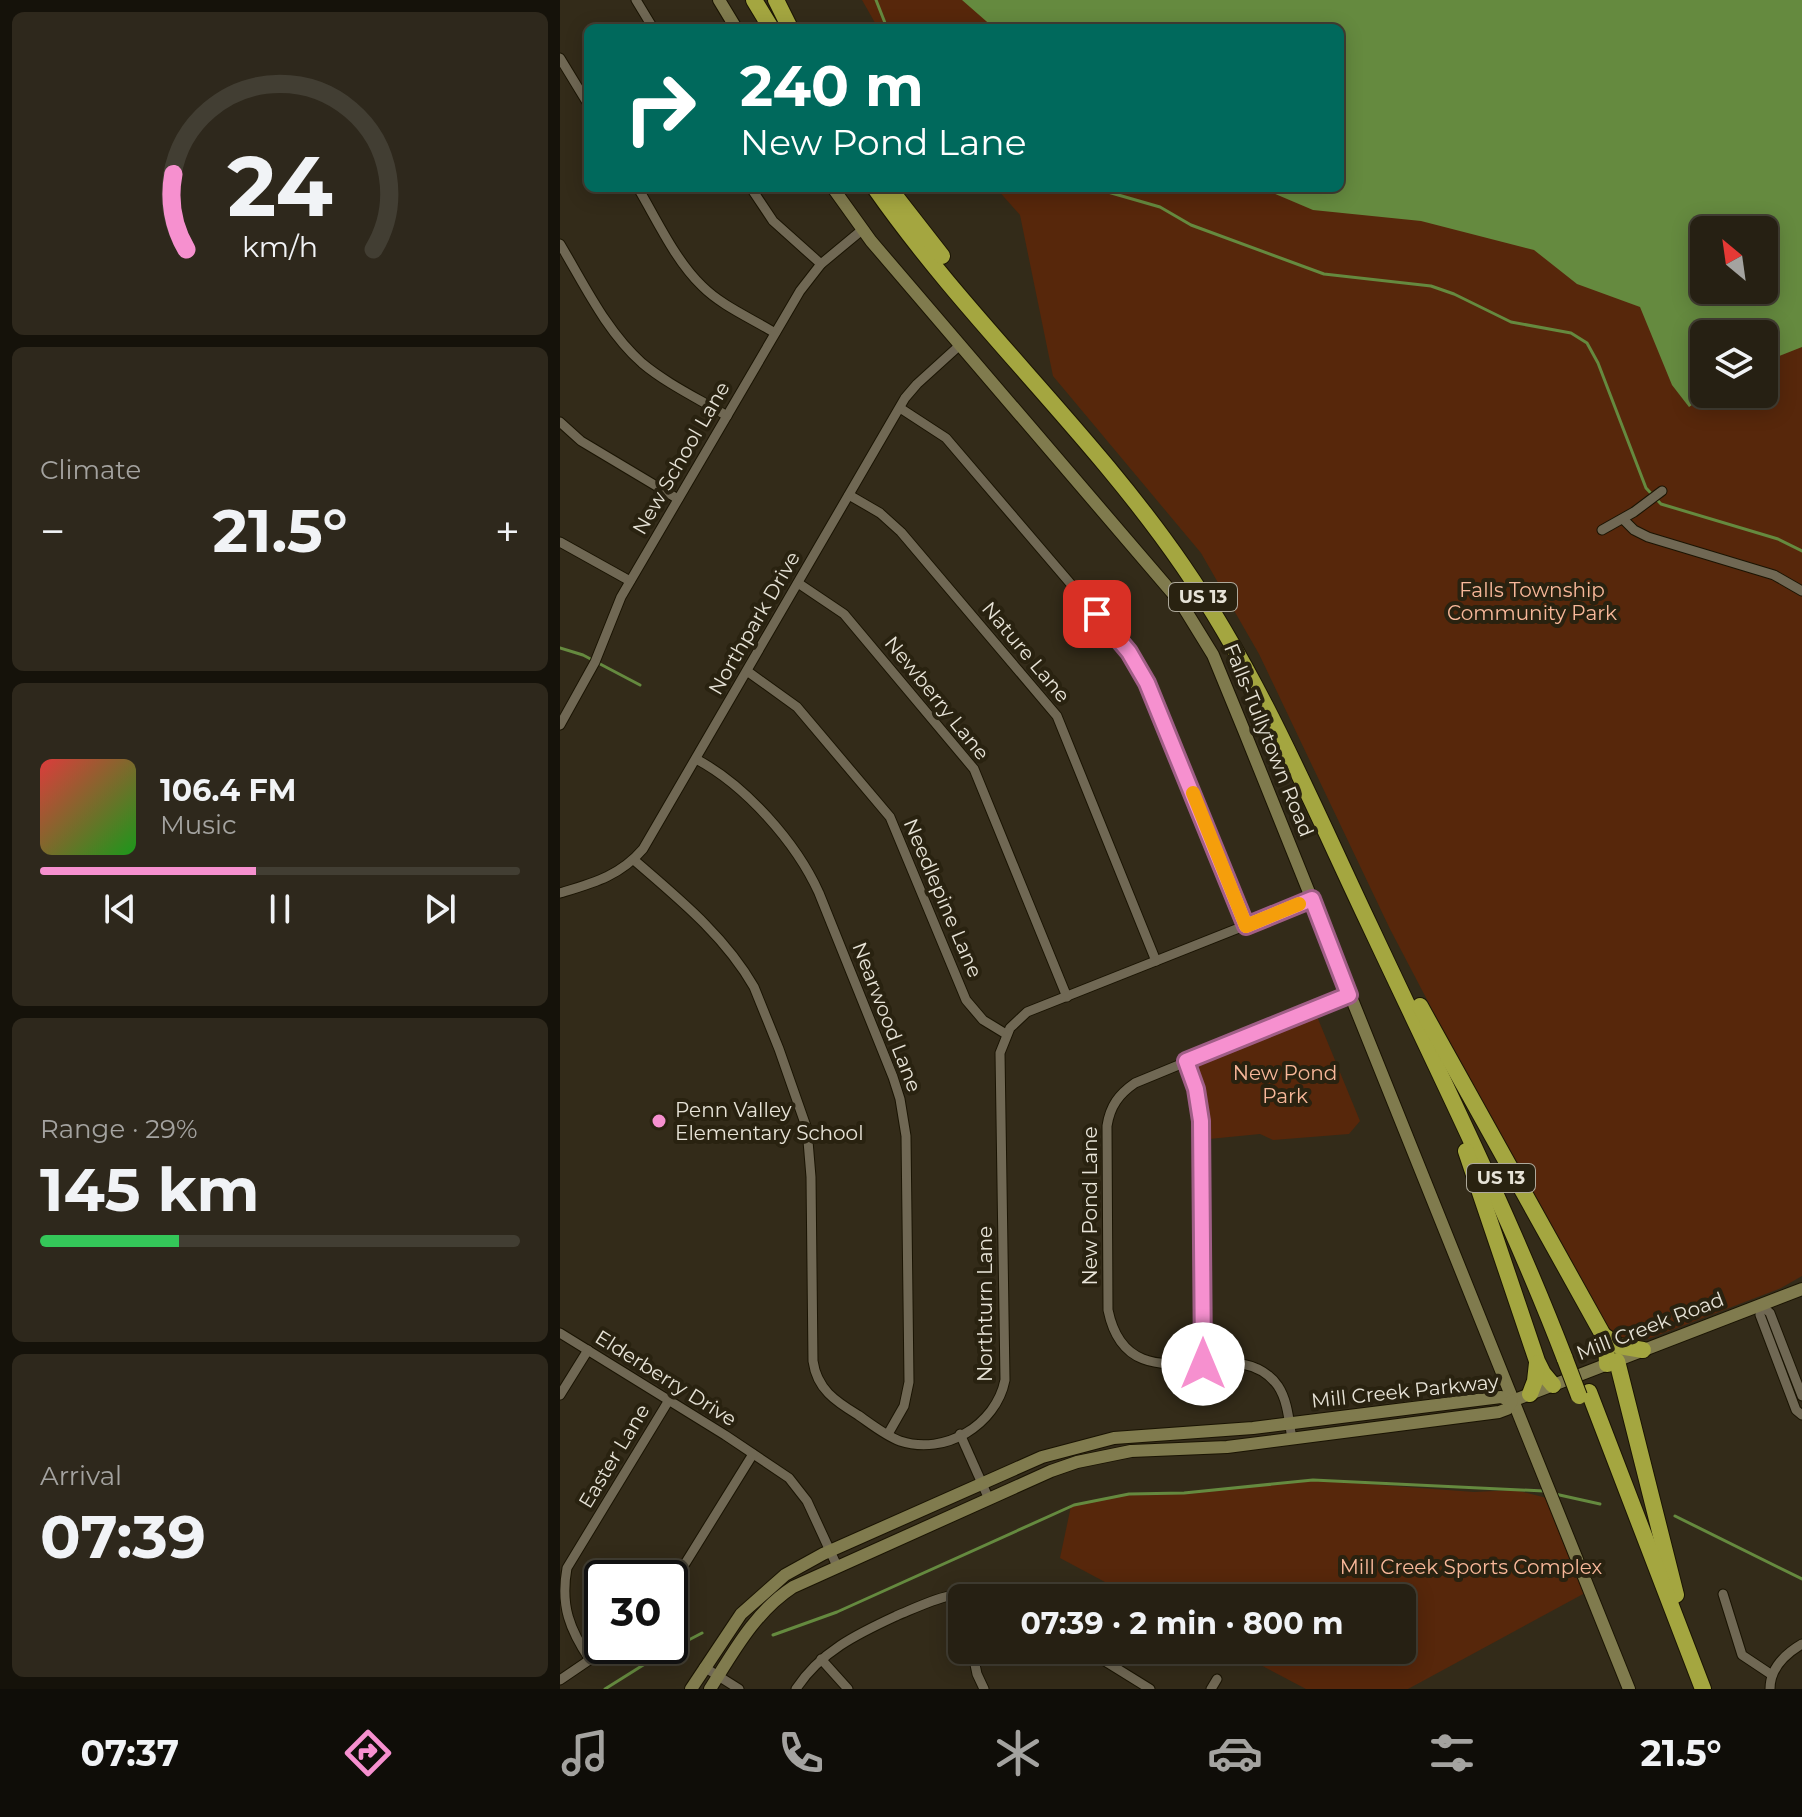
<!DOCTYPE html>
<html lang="en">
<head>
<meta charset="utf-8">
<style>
  body { margin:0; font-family:Montserrat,sans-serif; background:#2e281c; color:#f1f3f6; height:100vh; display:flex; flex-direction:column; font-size:30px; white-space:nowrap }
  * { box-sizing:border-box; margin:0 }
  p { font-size:26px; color:#a4a3a0 }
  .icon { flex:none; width:44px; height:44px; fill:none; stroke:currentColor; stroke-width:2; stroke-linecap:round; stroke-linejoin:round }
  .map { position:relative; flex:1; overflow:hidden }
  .sheet { display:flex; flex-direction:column; gap:12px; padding:12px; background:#15120a; width:560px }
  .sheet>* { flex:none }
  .hud { position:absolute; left:24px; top:24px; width:760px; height:168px; border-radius:12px; box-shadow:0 4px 20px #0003,0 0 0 2px #423e33; background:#00695c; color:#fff; overflow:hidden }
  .needle { width:52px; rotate:331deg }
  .fabs { position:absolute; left:1130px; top:216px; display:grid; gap:16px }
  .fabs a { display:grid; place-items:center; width:88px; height:88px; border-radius:12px; background:#262013; box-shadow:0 4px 20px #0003,0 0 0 2px #423e33; font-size:40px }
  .speed { position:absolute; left:24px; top:1560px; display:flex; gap:16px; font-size:40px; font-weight:700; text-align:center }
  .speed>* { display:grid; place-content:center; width:104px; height:104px; border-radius:50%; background:#262013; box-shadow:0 4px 20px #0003,0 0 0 2px #423e33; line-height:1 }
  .speed .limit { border:4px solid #111; border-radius:12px; background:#fff; color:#111 }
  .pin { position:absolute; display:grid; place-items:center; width:68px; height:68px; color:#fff; margin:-34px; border-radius:16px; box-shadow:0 4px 12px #0006 }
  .me { position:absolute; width:88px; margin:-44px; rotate:0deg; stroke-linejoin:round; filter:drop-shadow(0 0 6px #0008) }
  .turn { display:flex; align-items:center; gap:28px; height:168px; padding:0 24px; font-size:36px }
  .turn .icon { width:104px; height:104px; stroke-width:2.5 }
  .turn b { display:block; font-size:56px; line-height:68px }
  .big { font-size:60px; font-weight:700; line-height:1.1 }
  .sheet .tile { flex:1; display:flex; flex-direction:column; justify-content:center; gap:12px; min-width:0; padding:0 28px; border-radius:12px; background:#2e281c }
  .sheet .dial { align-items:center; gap:0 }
  .dial svg { height:208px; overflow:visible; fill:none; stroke:#423e33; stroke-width:7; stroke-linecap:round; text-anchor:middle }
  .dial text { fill:#f1f3f6; stroke:none }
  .song { display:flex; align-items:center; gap:24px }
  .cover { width:96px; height:96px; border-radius:12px; background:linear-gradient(135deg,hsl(0 70% 55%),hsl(120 70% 35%)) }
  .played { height:8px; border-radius:4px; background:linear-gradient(90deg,#f690cf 45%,#423e33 45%) }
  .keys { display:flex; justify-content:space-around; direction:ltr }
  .heat { display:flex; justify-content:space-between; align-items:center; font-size:44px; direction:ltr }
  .charge { height:12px; border-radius:6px; background:linear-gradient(90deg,#34c759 29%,#423e33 0) }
  .trip { position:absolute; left:388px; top:1584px; width:468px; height:80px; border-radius:12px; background:#262013; box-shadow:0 4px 20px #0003,0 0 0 2px #423e33; font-weight:700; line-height:80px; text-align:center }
  .menu { display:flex; height:128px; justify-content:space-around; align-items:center; background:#0f0d08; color:#a4a3a0 }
  .menu .icon { width:56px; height:56px }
  .menu .active { color:#f690cf }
  .menu b { font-size:36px; color:#f1f3f6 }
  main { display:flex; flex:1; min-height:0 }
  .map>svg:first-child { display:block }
  .green { fill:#57270b; fill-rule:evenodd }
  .water { fill:#658a3f; fill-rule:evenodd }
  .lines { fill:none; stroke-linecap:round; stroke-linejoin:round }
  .stream { stroke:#658a3f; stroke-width:3 }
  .street-casing { stroke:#1a1403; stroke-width:11 }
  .secondary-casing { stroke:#1a1403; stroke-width:14 }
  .highway-casing { stroke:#1a1403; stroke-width:18 }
  .street { stroke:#706854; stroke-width:9 }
  .secondary { stroke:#807b4e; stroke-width:12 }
  .highway { stroke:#a4a640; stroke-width:16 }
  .highway-bridge-casing { stroke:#1a1403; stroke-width:18; stroke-linecap:butt }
  .highway-bridge { stroke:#a4a640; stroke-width:16 }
  .route-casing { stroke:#a05e87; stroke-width:20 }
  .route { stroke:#f690cf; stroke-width:14 }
  .slow { stroke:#f59e0b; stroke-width:14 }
  .poi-dot { fill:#f690cf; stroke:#292210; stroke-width:3 }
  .labels { text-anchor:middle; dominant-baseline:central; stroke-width:8; stroke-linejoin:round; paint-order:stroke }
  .shield { fill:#292210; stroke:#aea99b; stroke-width:2 }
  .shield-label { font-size:18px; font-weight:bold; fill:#e7e3d7 }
  .street-label { font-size:20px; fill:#e7e3d7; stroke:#292210 }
  .park-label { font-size:20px; fill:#f8b89a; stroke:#292210 }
  .poi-label { font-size:20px; fill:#e7e3d7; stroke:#292210; text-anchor:start }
</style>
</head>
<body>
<main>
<section class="sheet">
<div class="tile dial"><svg viewBox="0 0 100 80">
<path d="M14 69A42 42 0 1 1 86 69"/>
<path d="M14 69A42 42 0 0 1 9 40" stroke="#f690cf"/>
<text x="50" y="56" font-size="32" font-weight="700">24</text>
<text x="50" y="72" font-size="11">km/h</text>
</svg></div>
<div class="tile"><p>Climate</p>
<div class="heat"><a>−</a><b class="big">21.5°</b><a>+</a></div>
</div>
<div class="tile">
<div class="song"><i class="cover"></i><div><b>106.4 FM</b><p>Music</p></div></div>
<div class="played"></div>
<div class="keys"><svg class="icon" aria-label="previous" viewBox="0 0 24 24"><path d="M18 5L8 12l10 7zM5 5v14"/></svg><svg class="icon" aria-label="pause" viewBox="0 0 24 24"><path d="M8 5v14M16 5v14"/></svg><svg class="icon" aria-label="next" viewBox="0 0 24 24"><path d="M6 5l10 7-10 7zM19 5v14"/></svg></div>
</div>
<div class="tile"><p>Range · 29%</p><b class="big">145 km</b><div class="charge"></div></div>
<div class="tile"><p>Arrival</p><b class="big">07:39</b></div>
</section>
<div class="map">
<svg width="1242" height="1689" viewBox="0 0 1242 1689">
  <rect width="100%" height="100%" fill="#332b19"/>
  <g class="green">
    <path d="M302,0H1242V1276L1221,1288L1088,1339L1068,1343L1053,1336L952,1162L830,929L699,654L641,553L493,376L460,215L436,188H780V28H318ZM1144,230H1204V290H1144ZM1144,334H1204V394H1144Z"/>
    <polygon points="756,1014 800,1121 789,1134 713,1140 700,1134 649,1139 644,1095 635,1065 638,1061"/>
    <polygon points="753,1480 914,1492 955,1490 987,1498 1025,1593 848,1689 746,1689 672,1650 842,1650 842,1598 575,1598 500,1558 511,1506 569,1494 620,1493"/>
  </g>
  <path class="water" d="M402,0H1242V347L1204,362V334H1144V394H1148L1129,407L1112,385L1080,307L1017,284L974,250L861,221L753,210L701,188H780V28H434ZM1144,230H1204V290H1144Z"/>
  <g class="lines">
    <g class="stream">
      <polyline points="316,0 327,28"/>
      <polyline points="534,188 600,207 631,225 764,274 871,286 894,294 951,322 1011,333 1027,343 1038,363 1086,488 1101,504 1218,539 1242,551"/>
      <polyline points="0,648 23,655 80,685"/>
      <polyline points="995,1494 1040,1504"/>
      <polyline points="1115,1516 1242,1579"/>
      <polyline points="213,1635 277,1612 514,1505 569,1494 624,1493 753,1480 984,1491"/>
      <polyline points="45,1689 96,1657 142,1633"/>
    </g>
    <g class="street-casing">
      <g id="street">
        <polyline points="76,0 93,28"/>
        <polyline points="0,58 28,104"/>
        <path d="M78,188C97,220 115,260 142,286C162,306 191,318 215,333"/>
        <polyline points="191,188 213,221 261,264"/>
        <path d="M0,244C24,284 46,331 82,363C107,384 139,399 167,416"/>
        <polyline points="340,408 386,438 569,652 587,683 686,926"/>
        <polyline points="0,422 21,441 118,499"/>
        <polyline points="289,495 320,513 341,532 497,716 596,961"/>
        <polyline points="1063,519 1074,530 1088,537 1214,575 1242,591"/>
        <polyline points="1042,530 1074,512 1102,491"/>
        <polyline points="0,542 70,581"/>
        <polyline points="238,583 284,614 414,769 507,997"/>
        <polyline points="187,671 237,707 330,817 406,1000 423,1020 446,1034"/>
        <polyline points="0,725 35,662 61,597 240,291 261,264 302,230"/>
        <path d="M136,759C185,785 236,842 259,893L333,1077L340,1099L346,1136L349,1382L344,1406L328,1434"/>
        <path d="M74,860C118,898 165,936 194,987L219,1049L247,1129L251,1177L253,1361C257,1389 275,1401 298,1415C311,1424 326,1436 340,1441C385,1456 436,1425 445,1380L440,1053L450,1028L467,1012L752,899"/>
        <path d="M0,893C33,883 60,876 83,849L345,398L357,384L400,345"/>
        <polyline points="626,1061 636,1089 641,1121 643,1364"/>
        <polyline points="1201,1305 1200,1315 1236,1410 1242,1415"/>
        <polyline points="1201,1305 1210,1313 1242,1396"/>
        <polyline points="0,1333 165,1435 229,1478 247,1501 277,1566"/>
        <polyline points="0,1395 28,1350"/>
        <polyline points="400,1434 428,1497"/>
        <path d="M732,1439C729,1422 728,1401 718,1386C676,1326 569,1412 548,1310L547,1126C550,1106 559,1094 575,1083L789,995"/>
        <polyline points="110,1588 193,1454"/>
        <polyline points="1163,1594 1182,1655 1212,1675"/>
        <polyline points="412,1650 417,1674 424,1689"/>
        <polyline points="527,1650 590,1689"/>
        <polyline points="261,1659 288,1689"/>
        <path d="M30,1660C10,1630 0,1606 7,1568L109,1400"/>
        <polyline points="144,1667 179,1689"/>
        <polyline points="0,1680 50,1646"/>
        <path d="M236,1689C260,1652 297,1634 336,1616C353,1609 371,1600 389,1596C404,1594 418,1596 433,1598"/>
        <polyline points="651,1689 657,1679"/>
        <path d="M1210,1689C1210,1668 1225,1654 1242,1644"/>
      </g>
    </g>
    <g class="secondary-casing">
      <g id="secondary">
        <polyline points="159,0 176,28"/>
        <polyline points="273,188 311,241 621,603 653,655 685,733 1069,1689"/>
        <polyline points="952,1401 1242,1289"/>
        <polyline points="131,1689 181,1614 225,1575 263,1554 482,1457 554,1438 693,1428 941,1397 952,1401"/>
        <path d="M150,1689C174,1651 195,1612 233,1587L491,1471L517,1462L571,1451L667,1447L939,1412L947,1409L952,1401"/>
      </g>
    </g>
    <g class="highway-casing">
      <g id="highway">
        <polyline points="194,0 211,28"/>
        <polyline points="216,0 230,28"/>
        <path d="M315,188C408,321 531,432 623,566C700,678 752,804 810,926C877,1069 948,1211 1005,1359"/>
        <polyline points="329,188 382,256"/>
        <polyline points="860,1006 1043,1335 1046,1343 1047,1364"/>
        <polyline points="906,1151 977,1361 983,1373 993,1385"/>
        <polyline points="1043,1335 1059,1346 1083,1350"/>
        <polyline points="1057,1361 1116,1595"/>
        <polyline points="1029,1392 1143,1689"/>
        <polyline points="970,1394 975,1381 977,1363"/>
      </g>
    </g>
    <use href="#street" class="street"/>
    <use href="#secondary" class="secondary"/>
    <use href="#highway" class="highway"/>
    <g class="highway-bridge-casing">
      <polyline id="highway-bridge" points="1005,1359 1019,1396"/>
    </g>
    <use href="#highway-bridge" class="highway-bridge"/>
  </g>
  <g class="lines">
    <g class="route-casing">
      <polyline id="route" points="537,614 569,652 587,683 686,926 752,899 789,995 626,1061 636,1089 641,1121 643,1364"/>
    </g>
    <use href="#route" class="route"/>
    <polyline class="slow" points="633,793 686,926 739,904"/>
  </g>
  <circle class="poi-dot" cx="99" cy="1121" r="8"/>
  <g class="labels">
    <g class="shield">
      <rect x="609" y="583" width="68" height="28" rx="6"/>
      <rect x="907" y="1164" width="68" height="28" rx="6"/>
    </g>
    <g class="shield-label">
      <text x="643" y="597">US 13</text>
      <text x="941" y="1178">US 13</text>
    </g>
    <g class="street-label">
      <text transform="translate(121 458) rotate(-60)">New School Lane</text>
      <text transform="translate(194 623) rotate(-60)">Northpark Drive</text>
      <text transform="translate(466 652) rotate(50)">Nature Lane</text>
      <text transform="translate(377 698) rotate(51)">Newberry Lane</text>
      <text transform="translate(709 740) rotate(68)">Falls-Tullytown Road</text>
      <text transform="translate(383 898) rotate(67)">Needlepine Lane</text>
      <text transform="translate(327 1017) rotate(69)">Nearwood Lane</text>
      <text transform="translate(530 1206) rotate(-90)">New Pond Lane</text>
      <text transform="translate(425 1304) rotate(-90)">Northturn Lane</text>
      <text transform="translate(1090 1326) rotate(-21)">Mill Creek Road</text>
      <text transform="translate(106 1378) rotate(32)">Elderberry Drive</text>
      <text transform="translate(845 1391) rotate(-6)">Mill Creek Parkway</text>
      <text transform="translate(54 1456) rotate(-59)">Easter Lane</text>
    </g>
    <g class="park-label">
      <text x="972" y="590">Falls Township<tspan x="972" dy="23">Community Park</tspan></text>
      <text x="725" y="1073">New Pond<tspan x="725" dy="23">Park</tspan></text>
      <text x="911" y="1567">Mill Creek Sports Complex</text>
    </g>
    <g class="poi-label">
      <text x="115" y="1110">Penn Valley<tspan x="115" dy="23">Elementary School</tspan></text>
    </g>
  </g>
</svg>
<div class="fabs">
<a><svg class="needle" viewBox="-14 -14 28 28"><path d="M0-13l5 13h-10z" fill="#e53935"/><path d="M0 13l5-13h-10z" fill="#a4a3a0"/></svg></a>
<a><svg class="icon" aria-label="layers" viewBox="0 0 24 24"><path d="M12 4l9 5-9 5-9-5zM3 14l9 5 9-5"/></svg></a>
</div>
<div class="speed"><div class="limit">30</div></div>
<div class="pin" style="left:537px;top:614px;background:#d93025"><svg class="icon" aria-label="arrive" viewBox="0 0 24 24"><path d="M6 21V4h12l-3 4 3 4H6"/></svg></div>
<svg class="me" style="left:643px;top:1364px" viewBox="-20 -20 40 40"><circle r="19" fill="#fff"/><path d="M0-13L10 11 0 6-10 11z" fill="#f690cf"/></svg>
<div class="trip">07:39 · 2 min · 800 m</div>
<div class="hud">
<div class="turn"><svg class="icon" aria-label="right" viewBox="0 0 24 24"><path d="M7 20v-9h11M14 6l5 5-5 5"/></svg><div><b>240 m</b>New Pond Lane</div></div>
</div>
</div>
</main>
<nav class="menu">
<b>07:37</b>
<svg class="icon active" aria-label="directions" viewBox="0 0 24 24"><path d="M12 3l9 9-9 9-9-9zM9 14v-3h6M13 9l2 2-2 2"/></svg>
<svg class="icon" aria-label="music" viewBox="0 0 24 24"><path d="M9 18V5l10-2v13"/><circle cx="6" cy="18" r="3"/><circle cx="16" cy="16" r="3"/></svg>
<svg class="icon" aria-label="phone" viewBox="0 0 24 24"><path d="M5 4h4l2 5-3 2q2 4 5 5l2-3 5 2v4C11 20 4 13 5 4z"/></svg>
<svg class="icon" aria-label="climate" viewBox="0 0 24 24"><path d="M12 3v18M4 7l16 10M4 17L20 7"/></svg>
<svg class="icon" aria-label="car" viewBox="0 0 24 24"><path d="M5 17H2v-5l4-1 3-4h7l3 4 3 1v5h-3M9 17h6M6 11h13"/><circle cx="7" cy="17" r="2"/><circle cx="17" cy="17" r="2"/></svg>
<svg class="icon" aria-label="filters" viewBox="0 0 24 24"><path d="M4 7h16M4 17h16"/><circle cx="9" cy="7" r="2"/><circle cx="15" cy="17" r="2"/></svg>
<b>21.5°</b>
</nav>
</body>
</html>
